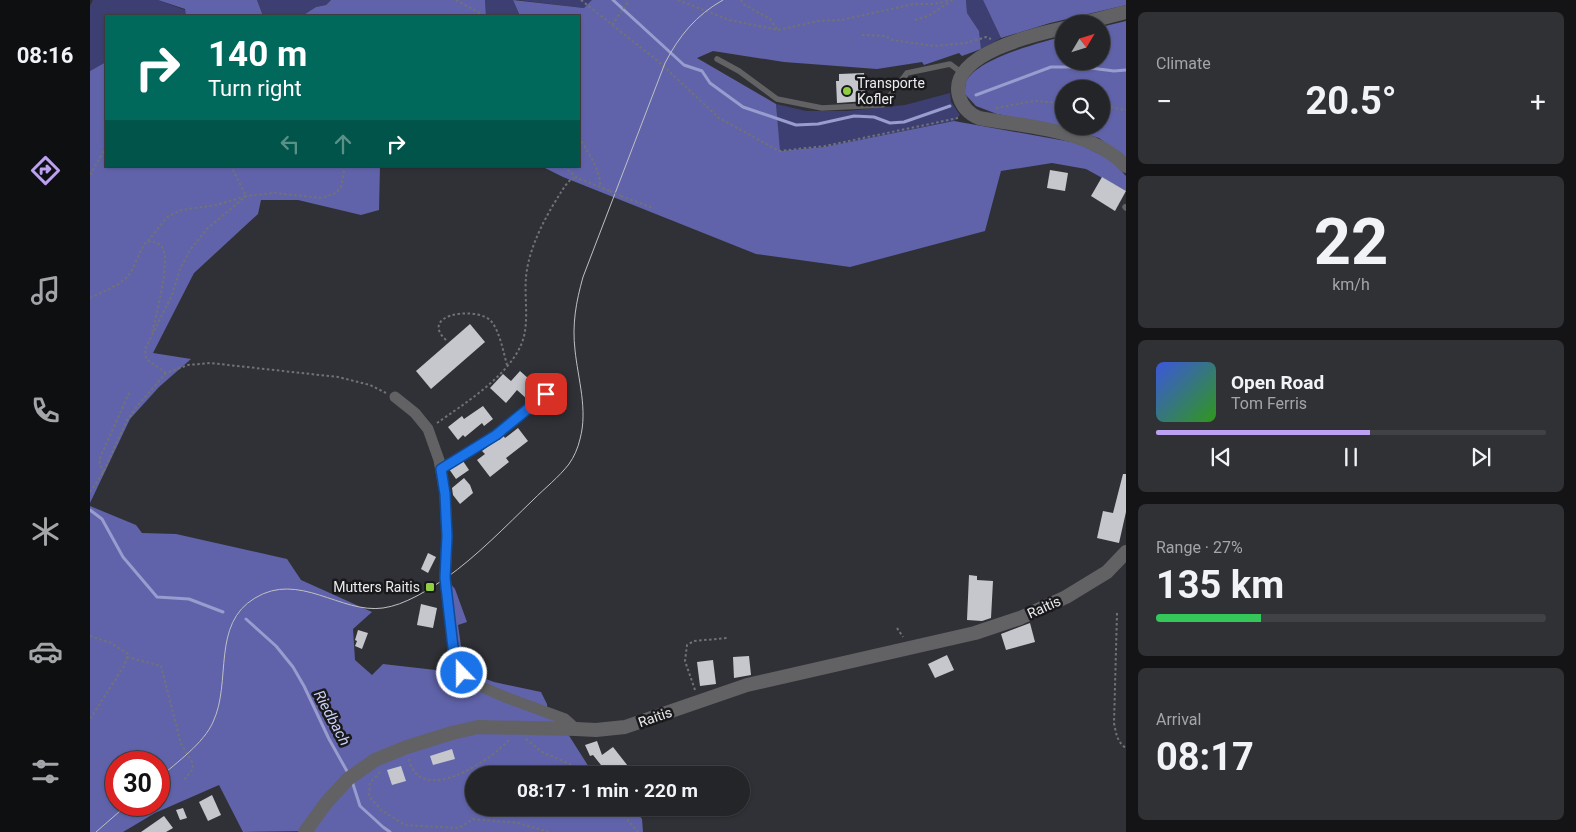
<!DOCTYPE html>
<html lang="en">
<head>
<meta charset="utf-8">
<style>
  body { margin:0; font-family:Roboto,sans-serif; background:#303134; color:#f1f3f6; height:100vh; display:flex; flex-direction:column; font-size:19px; white-space:nowrap }
  * { box-sizing:border-box; margin:0 }
  p { font-size:16px; color:#a3a5a8 }
  .icon { flex:none; width:28px; height:28px; fill:none; stroke:currentColor; stroke-width:2; stroke-linecap:round; stroke-linejoin:round }
  .map { position:relative; flex:1; overflow:hidden }
  .drawer { display:flex; flex-direction:column; gap:12px; padding:12px; background:#141416; width:450px }
  .drawer>* { flex:none }
  .guide { position:absolute; left:15px; top:15px; width:475px; height:152px; border-radius:0px; box-shadow:0 1px 4px #0004,0 0 0 1px #414245; background:#00695c; color:#fff; overflow:hidden }
  .needle { width:32px; rotate:52deg }
  .controls { position:absolute; left:965px; top:15px; display:grid; gap:10px }
  .controls a { display:grid; place-items:center; width:55px; height:55px; border-radius:50%; background:#242528; box-shadow:0 1px 4px #0004,0 0 0 1px #414245; font-size:25px }
  .speed { position:absolute; left:15px; top:751px; display:flex; gap:10px; font-size:25px; font-weight:700; text-align:center }
  .speed>* { display:grid; place-content:center; width:65px; height:65px; border-radius:50%; background:#242528; box-shadow:0 1px 4px #0004,0 0 0 1px #414245; line-height:1 }
  .speed .limit { border:8px solid #d22; background:#fff; color:#111 }
  .pin { position:absolute; display:grid; place-items:center; width:42px; height:42px; color:#fff; margin:-21px; border-radius:10px; box-shadow:0 2px 8px #0006 }
  .me { position:absolute; width:55px; margin:-28px; rotate:338deg; stroke-linejoin:round; filter:drop-shadow(0 0 4px #0008) }
  .turn { display:flex; align-items:center; gap:18px; height:105px; padding:0 20px; font-size:22px }
  .turn .icon { width:65px; height:65px; stroke-width:2.5 }
  .turn b { display:block; font-size:35px; line-height:42px }
  .lanes { display:flex; align-items:center; height:48px; padding:0 20px; background:#0003; justify-content:center; gap:25px; direction:ltr }
  .lanes .off { opacity:.35 }
  .big { font-size:38px; font-weight:700; line-height:1.1 }
  .drawer .tile { flex:1; display:flex; flex-direction:column; justify-content:center; gap:8px; min-width:0; padding:0 18px; border-radius:8px; background:#303134 }
  .drawer .dial { align-items:center; gap:0 }
  .dial b { font-size:65px; line-height:1 }
  .song { display:flex; align-items:center; gap:15px }
  .cover { width:60px; height:60px; border-radius:8px; background:linear-gradient(135deg,hsl(230 70% 55%),hsl(110 70% 35%)) }
  .played { height:5px; border-radius:2px; background:linear-gradient(90deg,#bca0f2 55%,#414245 55%) }
  .keys { display:flex; justify-content:space-around; direction:ltr }
  .heat { display:flex; justify-content:space-between; align-items:center; font-size:28px; direction:ltr }
  .charge { height:8px; border-radius:4px; background:linear-gradient(90deg,#34c759 27%,#414245 0) }
  .trip { position:absolute; left:375px; top:766px; width:285px; height:50px; border-radius:25px; background:#242528; box-shadow:0 1px 4px #0004,0 0 0 1px #414245; font-weight:700; line-height:50px; text-align:center }
  main { display:flex; flex:1; min-height:0 }
  .menu { display:flex; flex-direction:column; width:90px; justify-content:space-around; align-items:center; background:#0e0f10; color:#a3a5a8 }
  .menu .icon { width:35px; height:35px }
  .menu .selected { color:#bca0f2 }
  .menu b { font-size:22px; color:#f1f3f6 }
  .map>svg:first-child { display:block }
  .green { fill:#3d3f72 }
  .forest { fill:#6063a9; fill-rule:evenodd }
  .lines { fill:none; stroke-linecap:round; stroke-linejoin:round }
  .stream { stroke:#989cce; stroke-width:3 }
  .building { fill:#c6c7cd }
  .path { stroke:#717277; stroke-width:2; stroke-dasharray:2.5 2.5; stroke-linecap:butt }
  .service { stroke:#626264; stroke-width:5.5 }
  .minor { stroke:#626264; stroke-width:11 }
  .tertiary { stroke:#626264; stroke-width:14 }
  .tram { stroke:#bfc0c3; stroke-width:1 }
  .path-bridge { stroke:#717277; stroke-width:2; stroke-dasharray:2.5 2.5; stroke-linecap:butt }
  .route-casing { stroke:#114b97; stroke-width:12 }
  .route { stroke:#1a73e8; stroke-width:9 }
  .poi-dot { fill:#91cd40; stroke:#19191b; stroke-width:2 }
  .labels { text-anchor:middle; dominant-baseline:central; stroke-width:5; stroke-linejoin:round; paint-order:stroke }
  .poi-label { font-size:14px; fill:#ebecef; stroke:#19191b; text-anchor:start }
  .street-label { font-size:14px; fill:#ebecef; stroke:#19191b }
  .water-label { font-size:15px; font-style:italic; fill:#cbd0f8; stroke:#19191b }
</style>
</head>
<body>
<main>
<nav class="menu">
<b>08:16</b>
<svg class="icon selected" aria-label="directions" viewBox="0 0 24 24"><path d="M12 3l9 9-9 9-9-9zM9 14v-3h6M13 9l2 2-2 2"/></svg>
<svg class="icon" aria-label="music" viewBox="0 0 24 24"><path d="M9 18V5l10-2v13"/><circle cx="6" cy="18" r="3"/><circle cx="16" cy="16" r="3"/></svg>
<svg class="icon" aria-label="phone" viewBox="0 0 24 24"><path d="M5 4h4l2 5-3 2q2 4 5 5l2-3 5 2v4C11 20 4 13 5 4z"/></svg>
<svg class="icon" aria-label="climate" viewBox="0 0 24 24"><path d="M12 3v18M4 7l16 10M4 17L20 7"/></svg>
<svg class="icon" aria-label="car" viewBox="0 0 24 24"><path d="M5 17H2v-5l4-1 3-4h7l3 4 3 1v5h-3M9 17h6M6 11h13"/><circle cx="7" cy="17" r="2"/><circle cx="17" cy="17" r="2"/></svg>
<svg class="icon" aria-label="filters" viewBox="0 0 24 24"><path d="M4 7h16M4 17h16"/><circle cx="9" cy="7" r="2"/><circle cx="15" cy="17" r="2"/></svg>
</nav>
<div class="map">
<svg width="1036" height="832" viewBox="0 0 1036 832">
  <rect width="100%" height="100%" fill="#303136"/>
  <g class="green">
    <polygon points="3,0 68,0 95,10 96,16 16,16 16,62 0,71 0,6"/>
    <polygon points="167,0 241,0 236,5 226,7 212,16 173,16"/>
    <polygon points="395,0 423,0 430,16 396,16"/>
    <polygon points="428,0 502,0 503,1 494,8"/>
    <polygon points="876,0 893,0 911,38 891,49 889,31 877,13"/>
    <polygon points="860,93 861,102 870,115 864,121 734,147 689,151 686,104 716,111 757,111 815,105"/>
  </g>
  <g class="forest">
    <polygon points="68,0 167,0 173,16 96,16 95,9"/>
    <polygon points="241,0 395,0 396,16 212,16 226,7 236,5"/>
    <polygon points="423,0 494,8 502,0 876,0 877,13 889,31 891,49 872,56 869,53 834,65 832,62 787,69 694,62 623,51 607,58 686,104 690,151 734,147 864,121 987,143 1021,160 1036,176 1036,191 996,169 962,163 911,171 895,231 760,267 666,254 473,177 451,166 489,166 489,16 430,16"/>
    <polygon points="893,0 1036,0 1036,5 960,23 911,38"/>
    <path d="M1036,21V158L1009,138L969,126L907,114L886,106L875,94C875,90 875,85 876,82C887,58 950,43 974,36V61H1011V27ZM974,89H1011V126H974Z"/>
    <polygon points="16,62 16,166 290,166 289,210 271,215 208,200 171,200 168,214 104,273 63,353 101,359 69,387 40,419 0,503 0,71"/>
    <path d="M0,506L46,525L52,533L86,534L197,559L211,580L282,612L263,629L265,660L282,675L293,664L363,672L359,582L365,589L377,622L368,625L372,653L380,673L404,682L451,692L457,704L458,717L471,723L504,775H384V808H544L552,819L553,832H224L223,831L153,832L129,785L65,813L33,832H0ZM26,762H69V805H26Z"/>
  </g>
  <g class="lines">
    <g class="stream">
      <polyline points="523,0 594,65 612,71 620,83 653,107 706,125 728,124 764,116 784,117 800,123 814,122 860,106"/>
      <polyline points="886,95 961,67 993,67 1024,71 1036,70"/>
      <polyline points="0,510 12,519 33,557 67,597 99,599 133,612"/>
      <polyline points="156,619 186,646 203,667 214,686 239,739 258,773"/>
      <polyline points="262,781 270,806 293,827 300,832"/>
    </g>
  </g>
  <g class="building">
    <polygon points="774,73 776,101 747,103 746,81 749,81 749,74"/>
    <polygon points="960,170 978,173 975,191 957,188"/>
    <polygon points="1012,177 1036,191 1025,211 1001,196"/>
    <polygon points="380,324 395,342 341,389 326,371"/>
    <polygon points="430,371 449,388 438,400 427,390 416,403 400,388 413,374 421,381"/>
    <polygon points="393,406 403,419 394,426 392,423 375,437 373,435 368,440 358,427 372,416 374,419"/>
    <polygon points="428,428 438,441 416,458 419,462 400,477 387,460 395,454 392,451 413,435 415,438"/>
    <polygon points="373,461 379,470 366,479 359,469"/>
    <polygon points="1033,474 1036,474 1036,512 1029,543 1007,538 1013,511 1023,513"/>
    <polygon points="374,478 380,485 383,493 370,504 363,495 362,488"/>
    <polygon points="338,553 346,557 338,573 331,569"/>
    <polygon points="879,575 887,576 887,580 903,581 901,618 892,621 877,620"/>
    <polygon points="331,604 347,608 343,628 327,625"/>
    <polygon points="940,623 945,642 916,650 911,634"/>
    <polygon points="268,630 278,633 272,649 265,646 267,641 265,640"/>
    <polygon points="857,655 864,670 845,678 838,664"/>
    <polygon points="659,656 661,675 644,678 643,657"/>
    <polygon points="623,660 626,684 610,686 607,662"/>
    <polygon points="507,741 512,755 523,747 545,775 519,775 503,755 500,756 495,745"/>
    <polygon points="362,749 365,759 343,765 340,756"/>
    <polygon points="311,766 316,781 302,785 297,770"/>
    <polygon points="122,795 131,815 118,821 109,802"/>
    <polygon points="93,808 97,818 90,820 86,810"/>
    <polygon points="74,816 83,828 76,832 51,832"/>
  </g>
  <g class="lines">
    <g class="path">
      <polyline points="366,0 395,16"/>
      <polyline points="491,0 569,62 629,118 689,151 735,146 868,118"/>
      <polyline points="588,0 639,20 688,30 728,21 751,20 824,4 843,4 863,0"/>
      <polyline points="651,0 653,4 680,19 687,29"/>
      <polyline points="825,20 838,16 860,2"/>
      <polyline points="522,25 539,0"/>
      <polyline points="772,35 796,36 802,40 844,46 876,43 896,37 901,39"/>
      <polyline points="1011,105 1036,110"/>
      <polyline points="906,108 944,101 974,103"/>
      <path d="M489,137C497,152 511,169 510,187"/>
      <polyline points="474,166 487,178 520,191"/>
      <polyline points="0,175 16,147"/>
      <polyline points="531,196 563,208"/>
      <polyline points="58,241 77,217 91,210 127,205 156,196 141,166"/>
      <path d="M0,298C12,292 29,286 38,276C46,266 48,252 57,241C63,242 68,242 72,247C81,261 66,315 62,333"/>
      <path d="M356,340C353,337 350,334 349,330C344,312 389,308 401,321C410,332 413,351 417,365"/>
      <polyline points="76,373 56,359 55,349 82,295 90,269 100,250 117,229 156,196 185,193 232,198 246,193 251,187 255,166"/>
      <path d="M347,423C374,404 417,377 431,345C440,325 434,298 436,277C439,245 458,212 475,186L481,179L487,178"/>
      <polyline points="13,473 9,460 40,391"/>
      <polyline points="0,492 13,473 36,422 48,405 76,373 98,365 120,363 248,377 280,385 296,393"/>
      <path d="M1027,613L1024,723C1026,733 1027,742 1036,748"/>
      <polyline points="807,628 813,637"/>
      <polyline points="0,636 21,643 38,654 34,666 0,719"/>
      <polyline points="37,657 71,666 91,744 102,762 103,769 93,781"/>
      <polyline points="605,690 595,661 597,645 604,641 637,638"/>
      <polyline points="436,739 452,752 480,764 487,775"/>
      <path d="M319,759C330,808 401,760 419,740"/>
      <polyline points="290,772 280,783 279,796 291,810 315,825 369,828 383,819 428,823 459,832"/>
      <polyline points="527,808 548,832"/>
    </g>
    <g class="service">
      <polyline points="627,59 649,71 687,99 732,108 793,105 817,73 860,64 872,73"/>
      <polyline points="1035,207 1036,208"/>
      <polyline points="351,469 406,435 456,394"/>
    </g>
    <polyline class="minor" points="305,397 325,413 338,429 349,460 355,494 357,536 355,578 364,656 372,673 383,683 415,697 475,719 486,729"/>
    <g class="tertiary">
      <polyline points="989,24 1036,12"/>
      <path d="M974,28C946,34 858,54 869,96C872,106 879,114 889,118C938,127 999,129 1036,166"/>
      <polyline points="215,832 236,803 258,779 285,760 317,747 362,733 388,727 486,729 506,730 535,727 657,685 885,633 930,618 976,597 1017,572 1036,552"/>
    </g>
    <g class="tram">
      <path d="M69,778C86,763 114,743 123,722C142,682 121,624 165,598C209,571 251,614 293,608C315,605 338,590 356,578C387,556 416,526 443,500C455,488 469,477 479,464C484,457 488,448 490,439C498,410 488,379 485,350C482,324 486,302 493,277L575,63C589,36 606,15 633,0"/>
      <polyline points="6,832 37,805"/>
    </g>
    <polyline class="path-bridge" points="520,191 531,196"/>
  </g>
  <g class="lines">
    <g class="route-casing">
      <polyline id="route" points="372,673 364,656 355,578 357,536 355,494 351,469 406,435 456,394"/>
    </g>
    <use href="#route" class="route"/>
  </g>
  <g class="poi-dot">
    <circle cx="757" cy="91" r="5"/>
    <rect x="335" y="582" width="10" height="10" rx="2.5"/>
  </g>
  <g class="labels">
    <g class="poi-label">
      <text x="767" y="83">Transporte<tspan x="767" dy="16">Kofler</tspan></text>
      <text x="330" y="587" text-anchor="end">Mutters Raitis</text>
    </g>
    <g class="street-label">
      <text transform="translate(954 607) rotate(-24)">Raitis</text>
      <text transform="translate(565 717) rotate(-19)">Raitis</text>
    </g>
    <g class="water-label">
      <text transform="translate(242 718) rotate(62)">Riedbach</text>
    </g>
  </g>
</svg>
<div class="controls">
<a><svg class="needle" viewBox="-14 -14 28 28"><path d="M0-13l5 13h-10z" fill="#e53935"/><path d="M0 13l5-13h-10z" fill="#a3a5a8"/></svg></a>
<a><svg class="icon" aria-label="search" viewBox="0 0 24 24"><circle cx="10" cy="10" r="6"/><path d="M15 15l6 6"/></svg></a>
</div>
<div class="speed"><div class="limit">30</div></div>
<div class="pin" style="left:456px;top:394px;background:#d93025"><svg class="icon" aria-label="arrive" viewBox="0 0 24 24"><path d="M6 21V4h12l-3 4 3 4H6"/></svg></div>
<svg class="me" style="left:372px;top:673px" viewBox="-20 -20 40 40"><circle r="17" fill="#1a73e8" stroke="#fff" stroke-width="3"/><path d="M0-11L8 9 0 5-8 9z" fill="#fff"/></svg>
<div class="trip">08:17 · 1 min · 220 m</div>
<div class="guide">
<div class="turn"><svg class="icon" aria-label="right" viewBox="0 0 24 24"><path d="M7 20v-9h11M14 6l5 5-5 5"/></svg><div><b>140 m</b>Turn right</div></div>
<div class="lanes"><svg class="icon off" aria-label="left" viewBox="0 0 24 24"><path d="M17 20v-9H6M10 6l-5 5 5 5"/></svg><svg class="icon off" aria-label="ahead" viewBox="0 0 24 24"><path d="M12 20V5M6 11l6-6 6 6"/></svg><svg class="icon" aria-label="right" viewBox="0 0 24 24"><path d="M7 20v-9h11M14 6l5 5-5 5"/></svg></div>
</div>
</div>
<section class="drawer">
<div class="tile"><p>Climate</p>
<div class="heat"><a>−</a><b class="big">20.5°</b><a>+</a></div>
</div>
<div class="tile dial"><b>22</b><p>km/h</p></div>
<div class="tile">
<div class="song"><i class="cover"></i><div><b>Open Road</b><p>Tom Ferris</p></div></div>
<div class="played"></div>
<div class="keys"><svg class="icon" aria-label="previous" viewBox="0 0 24 24"><path d="M18 5L8 12l10 7zM5 5v14"/></svg><svg class="icon" aria-label="pause" viewBox="0 0 24 24"><path d="M8 5v14M16 5v14"/></svg><svg class="icon" aria-label="next" viewBox="0 0 24 24"><path d="M6 5l10 7-10 7zM19 5v14"/></svg></div>
</div>
<div class="tile"><p>Range · 27%</p><b class="big">135 km</b><div class="charge"></div></div>
<div class="tile"><p>Arrival</p><b class="big">08:17</b></div>
</section>
</main>
</body>
</html>
